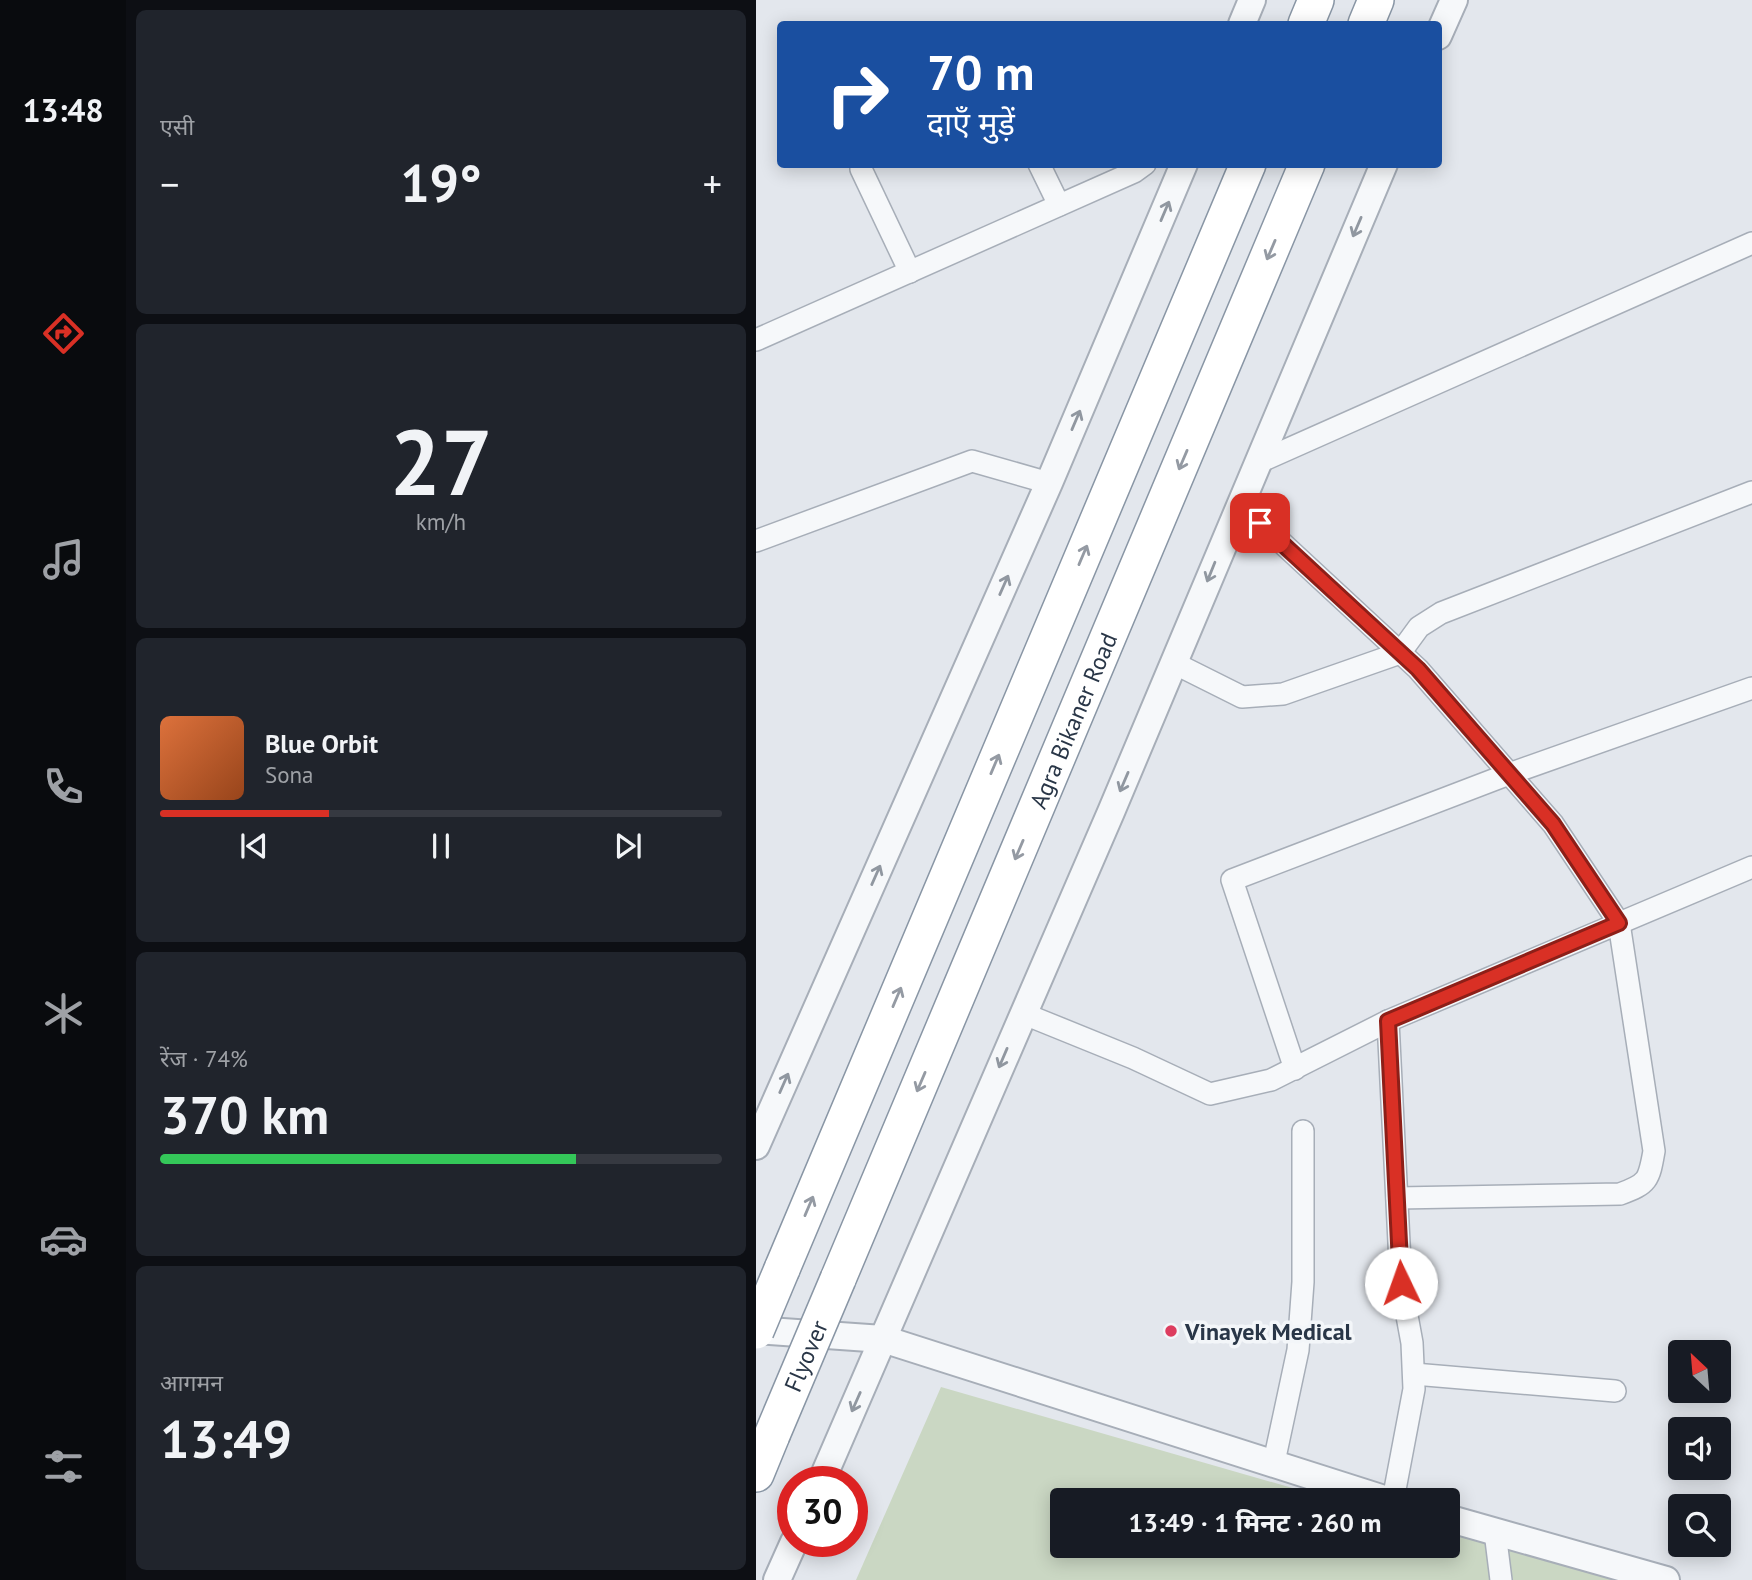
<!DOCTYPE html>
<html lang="hi">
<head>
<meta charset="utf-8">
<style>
  body { margin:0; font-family:"PT Sans","Noto Sans Devanagari",sans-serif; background:#20242c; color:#f1f3f6; height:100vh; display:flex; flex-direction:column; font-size:26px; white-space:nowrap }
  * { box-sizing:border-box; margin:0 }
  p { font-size:23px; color:#9ea1a6 }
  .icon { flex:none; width:38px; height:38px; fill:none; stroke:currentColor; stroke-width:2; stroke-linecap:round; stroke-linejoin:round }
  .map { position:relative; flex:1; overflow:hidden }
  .side { display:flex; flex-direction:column; gap:10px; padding:10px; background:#0d0f14; width:630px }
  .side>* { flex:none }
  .top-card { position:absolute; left:21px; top:21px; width:665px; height:147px; border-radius:7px; box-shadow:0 4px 18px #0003; background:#1a4fa0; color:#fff; overflow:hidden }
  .needle { width:46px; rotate:334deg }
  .fabs { position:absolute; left:912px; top:1340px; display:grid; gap:14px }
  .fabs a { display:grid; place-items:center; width:63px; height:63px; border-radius:7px; background:#171b24; box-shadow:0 4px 18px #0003; font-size:35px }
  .speed { position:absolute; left:21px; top:1466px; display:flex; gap:14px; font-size:35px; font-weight:700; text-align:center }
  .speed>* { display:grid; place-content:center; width:91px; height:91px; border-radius:50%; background:#171b24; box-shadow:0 4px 18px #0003; line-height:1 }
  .speed .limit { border:10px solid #d22; background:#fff; color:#111 }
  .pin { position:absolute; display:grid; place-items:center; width:60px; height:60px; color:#fff; margin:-30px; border-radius:14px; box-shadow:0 4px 10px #0006 }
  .me { position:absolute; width:77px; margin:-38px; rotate:357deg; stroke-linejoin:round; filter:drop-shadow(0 0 5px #0008) }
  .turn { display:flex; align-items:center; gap:24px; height:147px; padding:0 35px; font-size:32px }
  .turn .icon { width:91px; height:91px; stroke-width:2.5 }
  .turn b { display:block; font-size:49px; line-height:60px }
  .big { font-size:52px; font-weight:700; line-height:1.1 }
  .side .card { flex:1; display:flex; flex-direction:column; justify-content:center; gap:10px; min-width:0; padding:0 24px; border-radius:10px; background:#20242c }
  .side .dial { align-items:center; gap:0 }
  .dial b { font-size:91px; line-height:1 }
  .song { display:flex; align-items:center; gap:21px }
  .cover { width:84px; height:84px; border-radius:10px; background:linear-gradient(135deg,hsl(20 70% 55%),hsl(20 70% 35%)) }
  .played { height:7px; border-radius:4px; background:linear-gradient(90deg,#d93025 30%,#363941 30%) }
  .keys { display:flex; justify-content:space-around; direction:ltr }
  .heat { display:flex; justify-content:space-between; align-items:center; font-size:38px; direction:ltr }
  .charge { height:10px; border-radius:5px; background:linear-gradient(90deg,#34c759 74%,#363941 0) }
  .trip { position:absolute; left:294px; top:1488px; width:410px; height:70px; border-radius:7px; background:#171b24; box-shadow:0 4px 18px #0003; font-weight:700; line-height:70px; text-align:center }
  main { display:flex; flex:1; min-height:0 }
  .tab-bar { display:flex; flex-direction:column; width:126px; justify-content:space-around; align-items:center; background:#090b0e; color:#9ea1a6 }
  .tab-bar .icon { width:49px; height:49px }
  .tab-bar .on { color:#d93025 }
  .tab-bar b { font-size:32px; color:#f1f3f6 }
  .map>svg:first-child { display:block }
  .green { fill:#cad7c3 }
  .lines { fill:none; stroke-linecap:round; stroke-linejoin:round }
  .minor-casing { stroke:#a7aeb8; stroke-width:24 }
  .tertiary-casing { stroke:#a7aeb8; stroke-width:30 }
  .trunk-casing { stroke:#8996a5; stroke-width:38 }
  .minor { stroke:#f6f8fa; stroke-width:21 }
  .tertiary { stroke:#f6f8fa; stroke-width:26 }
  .trunk { stroke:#fff; stroke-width:35 }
  .trunk-bridge-casing { stroke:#8996a5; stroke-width:38; stroke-linecap:butt }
  .trunk-bridge { stroke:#fff; stroke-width:35 }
  .oneway { stroke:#9097a0 }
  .oneway2 { stroke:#949aa3 }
  .route-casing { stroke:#8d1f18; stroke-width:18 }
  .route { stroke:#d93025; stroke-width:12 }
  .poi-dot { fill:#dd3d5f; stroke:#f3f6f9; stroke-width:2.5 }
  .labels { text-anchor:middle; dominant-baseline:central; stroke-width:7; stroke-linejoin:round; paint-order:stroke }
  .street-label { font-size:24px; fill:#293647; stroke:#f3f6f9 }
  .poi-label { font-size:24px; font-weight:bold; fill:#293647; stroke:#f3f6f9; text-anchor:start }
</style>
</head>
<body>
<main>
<nav class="tab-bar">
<b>13:48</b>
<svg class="icon on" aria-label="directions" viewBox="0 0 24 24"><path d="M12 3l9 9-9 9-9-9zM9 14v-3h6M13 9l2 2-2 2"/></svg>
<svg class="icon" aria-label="music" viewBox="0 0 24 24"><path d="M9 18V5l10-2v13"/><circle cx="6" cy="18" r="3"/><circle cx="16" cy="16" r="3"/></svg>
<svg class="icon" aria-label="phone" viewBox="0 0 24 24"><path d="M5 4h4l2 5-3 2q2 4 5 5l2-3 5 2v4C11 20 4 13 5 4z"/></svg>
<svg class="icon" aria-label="climate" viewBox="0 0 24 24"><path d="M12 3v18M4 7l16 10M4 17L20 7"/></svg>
<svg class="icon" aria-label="car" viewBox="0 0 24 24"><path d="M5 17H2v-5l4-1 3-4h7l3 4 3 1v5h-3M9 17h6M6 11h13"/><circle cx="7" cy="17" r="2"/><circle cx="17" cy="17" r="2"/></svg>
<svg class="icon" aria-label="filters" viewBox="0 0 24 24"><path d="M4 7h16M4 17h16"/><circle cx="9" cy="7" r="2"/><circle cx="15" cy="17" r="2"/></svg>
</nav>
<section class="side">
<div class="card"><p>एसी</p>
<div class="heat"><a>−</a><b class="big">19°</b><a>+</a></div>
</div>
<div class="card dial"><b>27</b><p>km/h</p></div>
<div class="card">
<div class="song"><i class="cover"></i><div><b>Blue Orbit</b><p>Sona</p></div></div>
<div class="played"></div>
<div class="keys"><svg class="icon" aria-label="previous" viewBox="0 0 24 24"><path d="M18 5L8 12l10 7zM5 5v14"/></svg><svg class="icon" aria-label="pause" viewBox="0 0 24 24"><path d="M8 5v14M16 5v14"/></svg><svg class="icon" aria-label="next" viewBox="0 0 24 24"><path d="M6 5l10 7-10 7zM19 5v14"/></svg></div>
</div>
<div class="card"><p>रेंज · 74%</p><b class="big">370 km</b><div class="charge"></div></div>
<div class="card"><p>आगमन</p><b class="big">13:49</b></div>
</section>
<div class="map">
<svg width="996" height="1580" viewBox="0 0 996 1580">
  <rect width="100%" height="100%" fill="#e3e7ed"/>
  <polygon class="green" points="185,1387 578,1500 306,1500 306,1545 691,1545 691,1532 858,1580 100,1580"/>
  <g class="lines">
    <g class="minor-casing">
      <g id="minor">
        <polyline points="283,164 303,205"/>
        <polyline points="105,169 154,272"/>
        <polyline points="0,340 378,172 389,164"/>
        <polyline points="501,463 996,243"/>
        <path d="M484,504L662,669L797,824L863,923L898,1151C893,1180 892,1184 864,1194L641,1198"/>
        <polyline points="0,541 216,461 293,483"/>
        <polyline points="418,663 486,697 527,694 644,653 663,627 685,613 996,492"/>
        <polyline points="266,1013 377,1058 454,1094 515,1080 632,1021 996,867"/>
        <polyline points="632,1021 645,1283 656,1343 658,1389 637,1500"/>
        <polyline points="539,1069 476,880 753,774 996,688"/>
        <polyline points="658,1374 859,1391"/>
        <polyline points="518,1462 542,1350 547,1282 547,1131"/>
        <polyline points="739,1532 745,1580"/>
      </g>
    </g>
    <g class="tertiary-casing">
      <g id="tertiary">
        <polyline points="486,24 496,0"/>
        <polyline points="682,36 698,0"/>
        <polyline points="0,1146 293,483 428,164"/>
        <polyline points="0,1330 127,1339 631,1500"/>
        <polyline points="65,1482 355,812 628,164"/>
        <polyline points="691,1518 910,1580"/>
        <polyline points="21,1580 38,1542"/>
      </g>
    </g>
    <g class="trunk-casing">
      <g id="trunk">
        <polyline points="550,24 560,0"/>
        <polyline points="610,24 620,0"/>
        <polyline points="26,1269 492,164"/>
        <path id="s1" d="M82,1279L551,164"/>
        <polyline points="0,1474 16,1435"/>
      </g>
    </g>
    <use href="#minor" class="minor"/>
    <use href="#tertiary" class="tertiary"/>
    <use href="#trunk" class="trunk"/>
    <g class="trunk-bridge-casing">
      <g id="trunk-bridge">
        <polyline points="0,1331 26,1269"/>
        <path id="s2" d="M16,1435L82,1279"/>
      </g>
    </g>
    <use href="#trunk-bridge" class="trunk-bridge"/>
  </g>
  <defs><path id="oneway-shaft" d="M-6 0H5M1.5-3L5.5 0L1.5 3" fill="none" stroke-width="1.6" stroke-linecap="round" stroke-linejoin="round" transform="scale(1.75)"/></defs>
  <g class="oneway">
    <use href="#oneway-shaft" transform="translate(409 211) rotate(-67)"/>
    <use href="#oneway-shaft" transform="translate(601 227) rotate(113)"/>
    <use href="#oneway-shaft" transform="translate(320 420) rotate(-67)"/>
    <use href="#oneway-shaft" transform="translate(455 572) rotate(112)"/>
    <use href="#oneway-shaft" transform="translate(248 585) rotate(-66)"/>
    <use href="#oneway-shaft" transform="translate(368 782) rotate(113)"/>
    <use href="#oneway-shaft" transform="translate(120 875) rotate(-66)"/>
    <use href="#oneway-shaft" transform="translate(247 1058) rotate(113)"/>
    <use href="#oneway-shaft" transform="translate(28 1083) rotate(-66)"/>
    <use href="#oneway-shaft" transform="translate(100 1402) rotate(114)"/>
  </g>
  <g class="oneway2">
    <use href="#oneway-shaft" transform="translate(515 250) rotate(113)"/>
    <use href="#oneway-shaft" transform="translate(427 460) rotate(113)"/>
    <use href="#oneway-shaft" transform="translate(327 555) rotate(-67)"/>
    <use href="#oneway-shaft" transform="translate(239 764) rotate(-67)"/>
    <use href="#oneway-shaft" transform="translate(263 850) rotate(113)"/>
    <use href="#oneway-shaft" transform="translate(141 997) rotate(-67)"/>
    <use href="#oneway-shaft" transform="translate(165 1082) rotate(113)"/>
    <use href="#oneway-shaft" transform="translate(53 1206) rotate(-67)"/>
  </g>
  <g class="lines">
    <g class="route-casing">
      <polyline id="route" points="504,523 662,669 797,824 863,923 632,1021 645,1283"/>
    </g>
    <use href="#route" class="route"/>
  </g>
  <circle class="poi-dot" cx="415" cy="1331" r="7"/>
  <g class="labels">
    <g class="street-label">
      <text stroke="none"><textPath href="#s1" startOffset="606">Agra Bikaner Road</textPath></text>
      <text stroke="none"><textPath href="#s2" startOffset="86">Flyover</textPath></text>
    </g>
    <g class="poi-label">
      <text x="429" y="1331">Vinayek Medical</text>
    </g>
  </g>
</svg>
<div class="fabs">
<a><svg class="needle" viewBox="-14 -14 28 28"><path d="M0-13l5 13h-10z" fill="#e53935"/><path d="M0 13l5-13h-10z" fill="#9ea1a6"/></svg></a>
<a><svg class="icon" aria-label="sound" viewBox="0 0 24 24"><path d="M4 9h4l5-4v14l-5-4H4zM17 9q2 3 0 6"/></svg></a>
<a><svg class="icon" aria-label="search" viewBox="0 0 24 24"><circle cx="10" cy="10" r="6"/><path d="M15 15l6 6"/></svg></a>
</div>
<div class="speed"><div class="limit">30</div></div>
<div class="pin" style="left:504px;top:523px;background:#d93025"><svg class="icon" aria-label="arrive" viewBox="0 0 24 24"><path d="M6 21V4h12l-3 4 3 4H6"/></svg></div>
<svg class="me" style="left:645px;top:1283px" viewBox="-20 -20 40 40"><circle r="19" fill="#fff"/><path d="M0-13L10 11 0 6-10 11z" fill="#d93025"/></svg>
<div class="trip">13:49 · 1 मिनट · 260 m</div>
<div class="top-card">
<div class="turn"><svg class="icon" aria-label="right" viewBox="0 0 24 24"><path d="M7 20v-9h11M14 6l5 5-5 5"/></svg><div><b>70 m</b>दाएँ मुड़ें</div></div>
</div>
</div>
</main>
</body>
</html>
